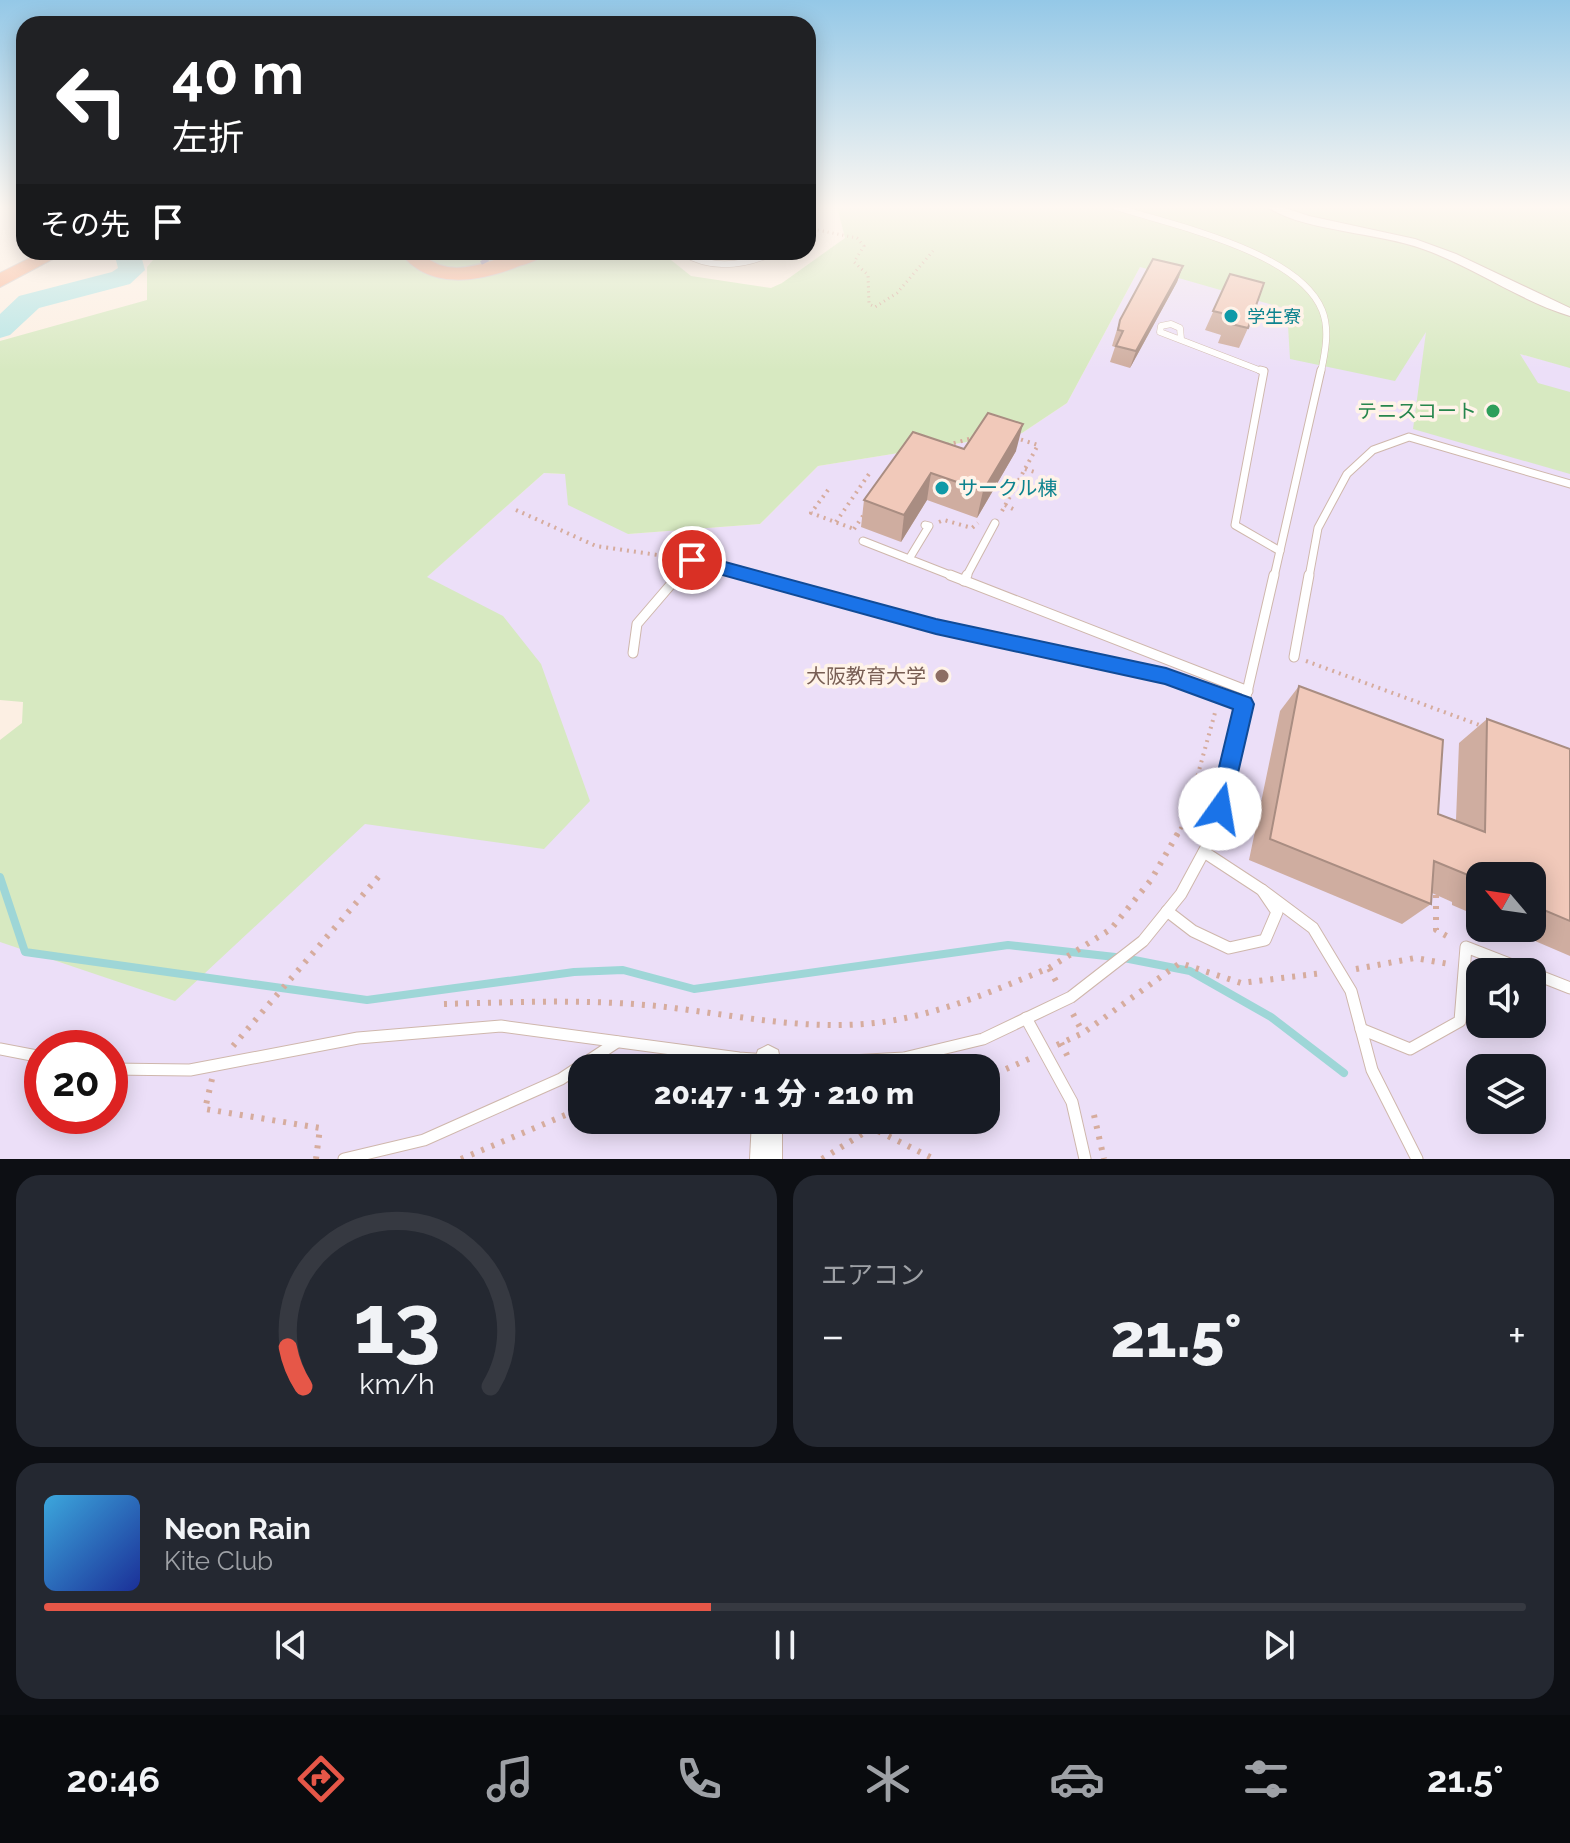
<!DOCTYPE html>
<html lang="ja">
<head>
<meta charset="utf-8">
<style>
  body { margin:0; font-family:Raleway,"Noto Sans JP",sans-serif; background:#242831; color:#f1f3f6; height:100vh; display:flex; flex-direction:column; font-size:30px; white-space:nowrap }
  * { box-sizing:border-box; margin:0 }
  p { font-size:26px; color:#9ea1a6 }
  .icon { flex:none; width:44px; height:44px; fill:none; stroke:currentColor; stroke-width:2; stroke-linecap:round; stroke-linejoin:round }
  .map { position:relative; height:1159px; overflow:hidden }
  .panel { display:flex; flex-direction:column; gap:16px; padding:16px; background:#0d0f14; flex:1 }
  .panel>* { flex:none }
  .hud { position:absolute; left:16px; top:16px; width:800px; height:244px; border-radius:24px; box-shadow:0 4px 20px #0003; background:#202124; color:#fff; overflow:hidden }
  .needle { width:52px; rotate:299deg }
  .buttons { position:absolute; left:1466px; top:862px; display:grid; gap:16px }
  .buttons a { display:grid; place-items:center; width:80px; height:80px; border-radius:16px; background:#171b24; box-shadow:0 4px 20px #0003; font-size:40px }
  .speed { position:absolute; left:24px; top:1030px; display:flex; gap:16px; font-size:40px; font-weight:700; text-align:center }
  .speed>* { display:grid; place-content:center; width:104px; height:104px; border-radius:50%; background:#171b24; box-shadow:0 4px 20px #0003; line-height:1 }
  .speed .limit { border:12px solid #d22; background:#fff; color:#111 }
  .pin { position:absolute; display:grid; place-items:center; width:68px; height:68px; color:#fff; margin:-34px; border:4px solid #fff; border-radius:50%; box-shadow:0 2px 8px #0007 }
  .me { position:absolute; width:88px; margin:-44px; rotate:13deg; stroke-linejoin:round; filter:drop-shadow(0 0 6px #0008) }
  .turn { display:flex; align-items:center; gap:28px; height:168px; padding:0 24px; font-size:36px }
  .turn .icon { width:104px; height:104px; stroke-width:2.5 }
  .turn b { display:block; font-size:56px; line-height:68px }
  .then { display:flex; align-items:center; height:76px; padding:0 24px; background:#0003; gap:16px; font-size:30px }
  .big { font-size:60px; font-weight:800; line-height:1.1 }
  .panel .tile { flex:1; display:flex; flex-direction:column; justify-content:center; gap:12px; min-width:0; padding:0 28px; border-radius:24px; background:#242831 }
  .panel .dial { align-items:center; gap:0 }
  .dial svg { height:208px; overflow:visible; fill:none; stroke:#363941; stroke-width:7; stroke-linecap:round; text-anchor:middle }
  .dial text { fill:#f1f3f6; stroke:none }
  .song { display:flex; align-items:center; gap:24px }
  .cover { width:96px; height:96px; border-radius:12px; background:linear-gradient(135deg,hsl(200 70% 55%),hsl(230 70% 35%)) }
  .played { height:8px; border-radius:4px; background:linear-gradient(90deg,#e65748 45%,#363941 45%) }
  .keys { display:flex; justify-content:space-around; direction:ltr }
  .heat { display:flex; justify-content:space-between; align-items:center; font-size:44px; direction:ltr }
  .panel .tiles { flex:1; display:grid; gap:16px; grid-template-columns:1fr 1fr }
  .tile:last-child { grid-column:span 2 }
  .trip { position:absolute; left:568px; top:1054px; width:432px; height:80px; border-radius:24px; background:#171b24; box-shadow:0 4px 20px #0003; font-weight:800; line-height:80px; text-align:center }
  .dock { display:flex; height:128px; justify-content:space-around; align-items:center; background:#090b0e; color:#9ea1a6 }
  .dock .icon { width:56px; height:56px }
  .dock .on { color:#e65748 }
  .dock b { font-size:36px; color:#f1f3f6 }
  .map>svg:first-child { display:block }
  .education { fill:#ecdff8; fill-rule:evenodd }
  .green { fill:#d7e9c1 }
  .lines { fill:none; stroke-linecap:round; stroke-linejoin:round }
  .stream { stroke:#9ed6d7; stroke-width:8 }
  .river { fill:#b7e5e5; fill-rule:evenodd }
  .service-far3-casing { stroke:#cfb7ac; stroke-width:7 }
  .service-far2-casing { stroke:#cfb7ac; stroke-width:9 }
  .service-far1-casing { stroke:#cfb7ac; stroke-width:11 }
  .service-casing { stroke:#cfb7ac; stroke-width:13 }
  .minor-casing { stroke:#cfb7ac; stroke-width:2 }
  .tertiary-casing { stroke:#cfb7ac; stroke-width:2 }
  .trunk-casing { stroke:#d8cfcc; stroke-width:2 }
  .path-far2 { stroke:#d6ac9e; stroke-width:3; stroke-dasharray:1 4; stroke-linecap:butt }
  .path-far1 { stroke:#d6ac9e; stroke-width:4; stroke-dasharray:2 5; stroke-linecap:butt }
  .path { stroke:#d6ac9e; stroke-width:6; stroke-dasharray:3 8; stroke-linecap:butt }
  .service-far3 { stroke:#fff; stroke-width:6 }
  .service-far2 { stroke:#fff; stroke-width:7 }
  .service-far1 { stroke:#fff; stroke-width:9 }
  .service { stroke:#fff; stroke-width:11 }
  .minor { fill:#fff; fill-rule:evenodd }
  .tertiary { fill:#fff; fill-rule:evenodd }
  .trunk { fill:#f8b89a; fill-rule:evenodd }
  .rail { stroke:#b0a2c5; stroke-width:4; stroke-dasharray:8 6; stroke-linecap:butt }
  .wall { fill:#cfada0 }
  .shaded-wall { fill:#a98d82 }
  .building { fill:#f1c9ba; stroke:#a98d82; stroke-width:2 }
  .route { fill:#1a73e8; stroke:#114b97; stroke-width:2 }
  .culture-dot { fill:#0f9aa8; stroke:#fff3e9; stroke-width:3 }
  .leisure-dot { fill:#2e9e5b; stroke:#fff3e9; stroke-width:3 }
  .education-dot { fill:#8d6e63; stroke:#fff3e9; stroke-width:3 }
  .labels { text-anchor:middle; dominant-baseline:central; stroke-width:7; stroke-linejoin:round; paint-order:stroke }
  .far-culture-label { font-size:18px; fill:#0d838f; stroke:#fff3e9; text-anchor:start }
  .leisure-label { font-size:20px; fill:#27864d; stroke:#fff3e9; text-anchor:end }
  .culture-label { font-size:20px; fill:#0d838f; stroke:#fff3e9; text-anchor:start }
  .education-label { font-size:20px; fill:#785e54; stroke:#fff3e9; text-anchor:end }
</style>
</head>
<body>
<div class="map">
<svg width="1570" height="1159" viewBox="0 0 1570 1159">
  <rect width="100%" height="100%" fill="#fcefe3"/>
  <path class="education" d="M1140,267L1427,330L1570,367V1159H0V775L167,807L544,473L565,474L628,534L760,524L818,466L1022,433L1067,403ZM1480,876H1532V928H1480ZM1480,972H1532V1024H1480ZM42,1048H110V1116H42ZM582,1068H986V1120H582ZM1480,1068H1532V1120H1480Z"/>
  <polygon class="green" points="834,207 1570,207 1570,368 1520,354 1538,383 1570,392 1570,474 1413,429 1426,332 1395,381 1290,359 1287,309 1140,267 1067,403 1022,433 818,466 760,524 628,534 568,505 565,474 544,473 427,577 503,616 541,664 590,801 544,849 365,824 175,1001 0,942 0,740 22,723 23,702 0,700 0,341 147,300 147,267 160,252 661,252 691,276 771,288 782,283 845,238 838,210"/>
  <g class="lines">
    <polyline class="stream" points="0,877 25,952 367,1000 574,972 623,970 694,989 1008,945 1124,958 1190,971 1271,1017 1344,1073"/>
    <polygon class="river" points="114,252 140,252 145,270 130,284 39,308 10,335 0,338 0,314 19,296 112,272 118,268"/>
    <g class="service-far3-casing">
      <g id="service-far3">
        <path d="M1116,207C1171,225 1298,251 1322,310C1330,329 1325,353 1321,372"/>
        <path d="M682,252C712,271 744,266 775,252"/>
        <polyline points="1181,339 1180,328 1171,324 1161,326 1160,332 1264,372"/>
      </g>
    </g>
    <g class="service-far2-casing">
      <g id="service-far2">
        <polyline points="1260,370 1264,371 1235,525 1280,551"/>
        <polyline points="925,525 929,526 909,559 955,577"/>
        <polyline points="863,541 909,559"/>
        <polyline points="678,577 692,560 753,577"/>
        <polyline points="966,577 995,523"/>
        <polyline points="1274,577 1321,370"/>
        <polyline points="1309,577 1318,528 1347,474 1373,450 1409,437 1570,484"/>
      </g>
    </g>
    <g class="service-far1-casing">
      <g id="service-far1">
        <polyline points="746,575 936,627 1166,676 1244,704"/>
        <polyline points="950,575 1248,691"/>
        <polyline points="964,581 967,575"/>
        <polyline points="633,653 637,624 679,575"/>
        <polyline points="1294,657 1309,575"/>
        <polyline points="1214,835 1274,575"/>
      </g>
    </g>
    <g class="service-casing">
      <g id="service">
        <polyline points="1262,890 1313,928 1351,991 1372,1070 1417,1159"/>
        <polyline points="1167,911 1193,931 1229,948 1265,940 1277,912 1262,890 1204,852"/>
        <polyline points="1532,973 1570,988"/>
        <polyline points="1026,1018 1072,1102 1085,1159"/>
        <polyline points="1361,1029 1410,1049 1460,1021 1466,947 1530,972"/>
        <polyline points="0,1049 42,1057"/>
        <polyline points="110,1069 190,1070 358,1038 501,1026 739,1058 815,1063 904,1058 983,1039 1071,997 1143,941 1181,894 1214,833"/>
        <polyline points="344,1159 424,1140 561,1079 617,1042"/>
      </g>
    </g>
    <g class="minor-casing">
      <path id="minor" d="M1267,207H1282L1309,216L1415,239L1456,254L1570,308V316C1518,300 1474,267 1423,249C1377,232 1306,232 1267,207Z"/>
    </g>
    <g class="tertiary-casing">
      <g id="tertiary">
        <polygon points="768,1045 778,1050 782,1068 752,1068 758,1050"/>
        <polygon points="752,1120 782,1120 782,1159 750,1159"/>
      </g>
    </g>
    <g class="trunk-casing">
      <g id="trunk">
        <polygon points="42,252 66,252 0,287 0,273"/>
        <path d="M400,252H420C451,283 486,260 521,252C529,250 539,252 546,252C540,260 529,263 519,266C480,282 428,291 400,252Z"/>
      </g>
    </g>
    <polyline class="path-far2" points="808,228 857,238 864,246 854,262 868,275 869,304 875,307 897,293 933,251"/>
    <g class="path-far1">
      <polyline points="947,445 973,438"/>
      <polyline points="1025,469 1038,473"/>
      <polyline points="828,490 811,513 854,529"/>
      <polyline points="1005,505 1017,511"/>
      <polyline points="516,510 596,546 678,558"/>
      <polyline points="1002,511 1038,445 1016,438"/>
      <polyline points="836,522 869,474"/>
      <polyline points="939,522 944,520 972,528 978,523"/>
      <polyline points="854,529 865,513"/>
      <polyline points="1306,661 1482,726"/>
      <polyline points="1177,835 1185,821 1216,709"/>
    </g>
    <g class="path">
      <polyline points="1436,895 1436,930 1452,939"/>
      <polyline points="1049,968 1111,929 1151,880 1178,833"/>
      <polyline points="1356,969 1415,958 1449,964"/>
      <path d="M444,1004C515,1002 586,999 657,1006C730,1014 802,1031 875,1023C936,1016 993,991 1049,968L1058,985"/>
      <polyline points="1073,1014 1083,1033"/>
      <polyline points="1061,1043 1069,1059"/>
      <polyline points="1057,1045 1083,1033 1180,963 1241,983 1323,973"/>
      <polyline points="233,1046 380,875"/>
      <polyline points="986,1078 1031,1058"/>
      <polyline points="212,1079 205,1109 320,1128 316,1159"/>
      <polyline points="1094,1115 1104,1159"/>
      <polyline points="461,1159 582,1108"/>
      <polyline points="822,1159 872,1128 934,1159"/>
    </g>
    <use href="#service-far3" class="service-far3"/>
    <use href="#service-far2" class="service-far2"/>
    <use href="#service-far1" class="service-far1"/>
    <use href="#service" class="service"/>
    <use href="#minor" class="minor"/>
    <use href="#tertiary" class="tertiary"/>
    <use href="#trunk" class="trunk"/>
    <polyline class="rail" points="481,263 502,252"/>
  </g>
  <g class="wall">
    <polygon points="1183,266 1177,282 1130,368 1110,362 1115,347 1112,346 1115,336 1120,320"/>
    <polygon points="1230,274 1248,328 1239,348 1218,343 1221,335 1205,330"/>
    <polygon points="964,449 1016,451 977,518 927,500 901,542 861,527 864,500"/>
    <polygon points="1299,686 1438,814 1456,820 1459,743 1487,719 1570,749 1570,956 1505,928 1532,928 1532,876 1480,876 1480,917 1452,905 1452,902 1432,893 1431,904 1402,924 1249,860 1280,711"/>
  </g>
  <g class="shaded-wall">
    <polygon points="1183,266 1177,282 1130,368 1136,351"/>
    <polygon points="1023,424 1016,451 977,518 983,491"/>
    <polygon points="931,473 927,500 901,542 904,515"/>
  </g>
  <g class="building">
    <polygon points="1153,259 1183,266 1136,351 1116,346 1123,331 1118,330 1120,320"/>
    <polygon points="1230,274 1264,283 1248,328 1227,323 1230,315 1213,311"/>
    <polygon points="988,413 1023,424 983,491 931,473 904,515 864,500 913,432 964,449"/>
    <polygon points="1299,686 1443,740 1438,814 1485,832 1487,719 1570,749 1570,921 1532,905 1532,876 1480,876 1480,880 1434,861 1431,904 1270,839"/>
  </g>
  <linearGradient id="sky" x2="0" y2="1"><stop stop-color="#94c8e7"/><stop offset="0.56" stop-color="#fef8f2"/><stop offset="1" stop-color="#fef8f2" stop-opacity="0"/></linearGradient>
  <rect width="1570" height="370" fill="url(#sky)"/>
  <polygon class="route" points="692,553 936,619 1166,668 1251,698 1254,704 1228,816 1220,819 1212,816 1209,809 1233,709 1165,684 936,634 686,565 683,560"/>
  <g class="culture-dot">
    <circle cx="1231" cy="316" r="8"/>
    <circle cx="942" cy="488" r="8"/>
  </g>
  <circle class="leisure-dot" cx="1493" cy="411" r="8"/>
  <circle class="education-dot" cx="942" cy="676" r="8"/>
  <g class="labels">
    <g class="far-culture-label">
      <text x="1247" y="316">学生寮</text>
    </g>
    <g class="leisure-label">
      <text x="1477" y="411">テニスコート</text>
    </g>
    <g class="culture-label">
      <text x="958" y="488">サークル棟</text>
    </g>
    <g class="education-label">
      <text x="926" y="676">大阪教育大学</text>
    </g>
  </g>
</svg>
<div class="buttons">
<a><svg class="needle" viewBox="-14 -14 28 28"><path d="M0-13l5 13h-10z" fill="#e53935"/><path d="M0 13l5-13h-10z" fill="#9ea1a6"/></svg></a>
<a><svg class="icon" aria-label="sound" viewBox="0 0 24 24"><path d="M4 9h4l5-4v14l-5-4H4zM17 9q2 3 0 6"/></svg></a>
<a><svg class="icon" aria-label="layers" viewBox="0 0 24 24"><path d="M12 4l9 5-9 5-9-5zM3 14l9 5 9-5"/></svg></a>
</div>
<div class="speed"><div class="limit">20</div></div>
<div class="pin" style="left:692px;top:560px;background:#d93025"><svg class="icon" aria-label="arrive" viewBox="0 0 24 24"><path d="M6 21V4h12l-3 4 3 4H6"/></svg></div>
<svg class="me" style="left:1220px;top:809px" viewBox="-20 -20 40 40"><circle r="19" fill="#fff"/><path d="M0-13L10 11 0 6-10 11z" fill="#1a73e8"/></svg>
<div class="trip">20:47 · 1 分 · 210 m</div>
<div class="hud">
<div class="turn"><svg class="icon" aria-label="left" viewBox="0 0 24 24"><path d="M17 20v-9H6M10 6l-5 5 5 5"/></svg><div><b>40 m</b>左折</div></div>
<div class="then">その先<svg class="icon" aria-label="arrive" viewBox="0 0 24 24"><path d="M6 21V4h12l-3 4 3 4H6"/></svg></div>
</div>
</div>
<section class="panel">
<div class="tiles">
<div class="tile dial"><svg viewBox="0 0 100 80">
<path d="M14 69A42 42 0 1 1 86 69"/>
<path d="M14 69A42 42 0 0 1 8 54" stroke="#e65748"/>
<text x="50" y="56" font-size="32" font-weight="700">13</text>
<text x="50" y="72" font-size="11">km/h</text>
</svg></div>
<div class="tile"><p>エアコン</p>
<div class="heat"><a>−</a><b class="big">21.5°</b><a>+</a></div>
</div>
<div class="tile">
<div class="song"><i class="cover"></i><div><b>Neon Rain</b><p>Kite Club</p></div></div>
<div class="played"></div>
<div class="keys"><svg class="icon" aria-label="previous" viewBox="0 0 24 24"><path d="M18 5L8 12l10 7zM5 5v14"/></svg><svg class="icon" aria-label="pause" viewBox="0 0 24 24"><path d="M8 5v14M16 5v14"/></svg><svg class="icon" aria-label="next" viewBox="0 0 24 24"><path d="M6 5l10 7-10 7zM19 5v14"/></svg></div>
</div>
</div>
</section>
<nav class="dock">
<b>20:46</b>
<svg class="icon on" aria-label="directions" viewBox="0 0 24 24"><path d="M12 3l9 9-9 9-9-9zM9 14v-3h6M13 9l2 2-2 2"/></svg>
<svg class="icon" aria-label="music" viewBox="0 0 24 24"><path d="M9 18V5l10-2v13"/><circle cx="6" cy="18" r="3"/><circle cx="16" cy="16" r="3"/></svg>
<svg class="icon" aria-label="phone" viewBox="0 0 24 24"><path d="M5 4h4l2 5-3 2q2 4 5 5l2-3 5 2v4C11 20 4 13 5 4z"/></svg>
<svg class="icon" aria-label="climate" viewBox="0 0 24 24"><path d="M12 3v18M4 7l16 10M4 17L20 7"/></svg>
<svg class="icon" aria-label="car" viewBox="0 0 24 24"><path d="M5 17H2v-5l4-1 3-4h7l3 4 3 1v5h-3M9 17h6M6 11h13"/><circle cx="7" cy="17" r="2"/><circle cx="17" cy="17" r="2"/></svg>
<svg class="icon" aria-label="filters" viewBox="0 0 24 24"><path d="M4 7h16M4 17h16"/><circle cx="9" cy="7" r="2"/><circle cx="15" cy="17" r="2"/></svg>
<b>21.5°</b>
</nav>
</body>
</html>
